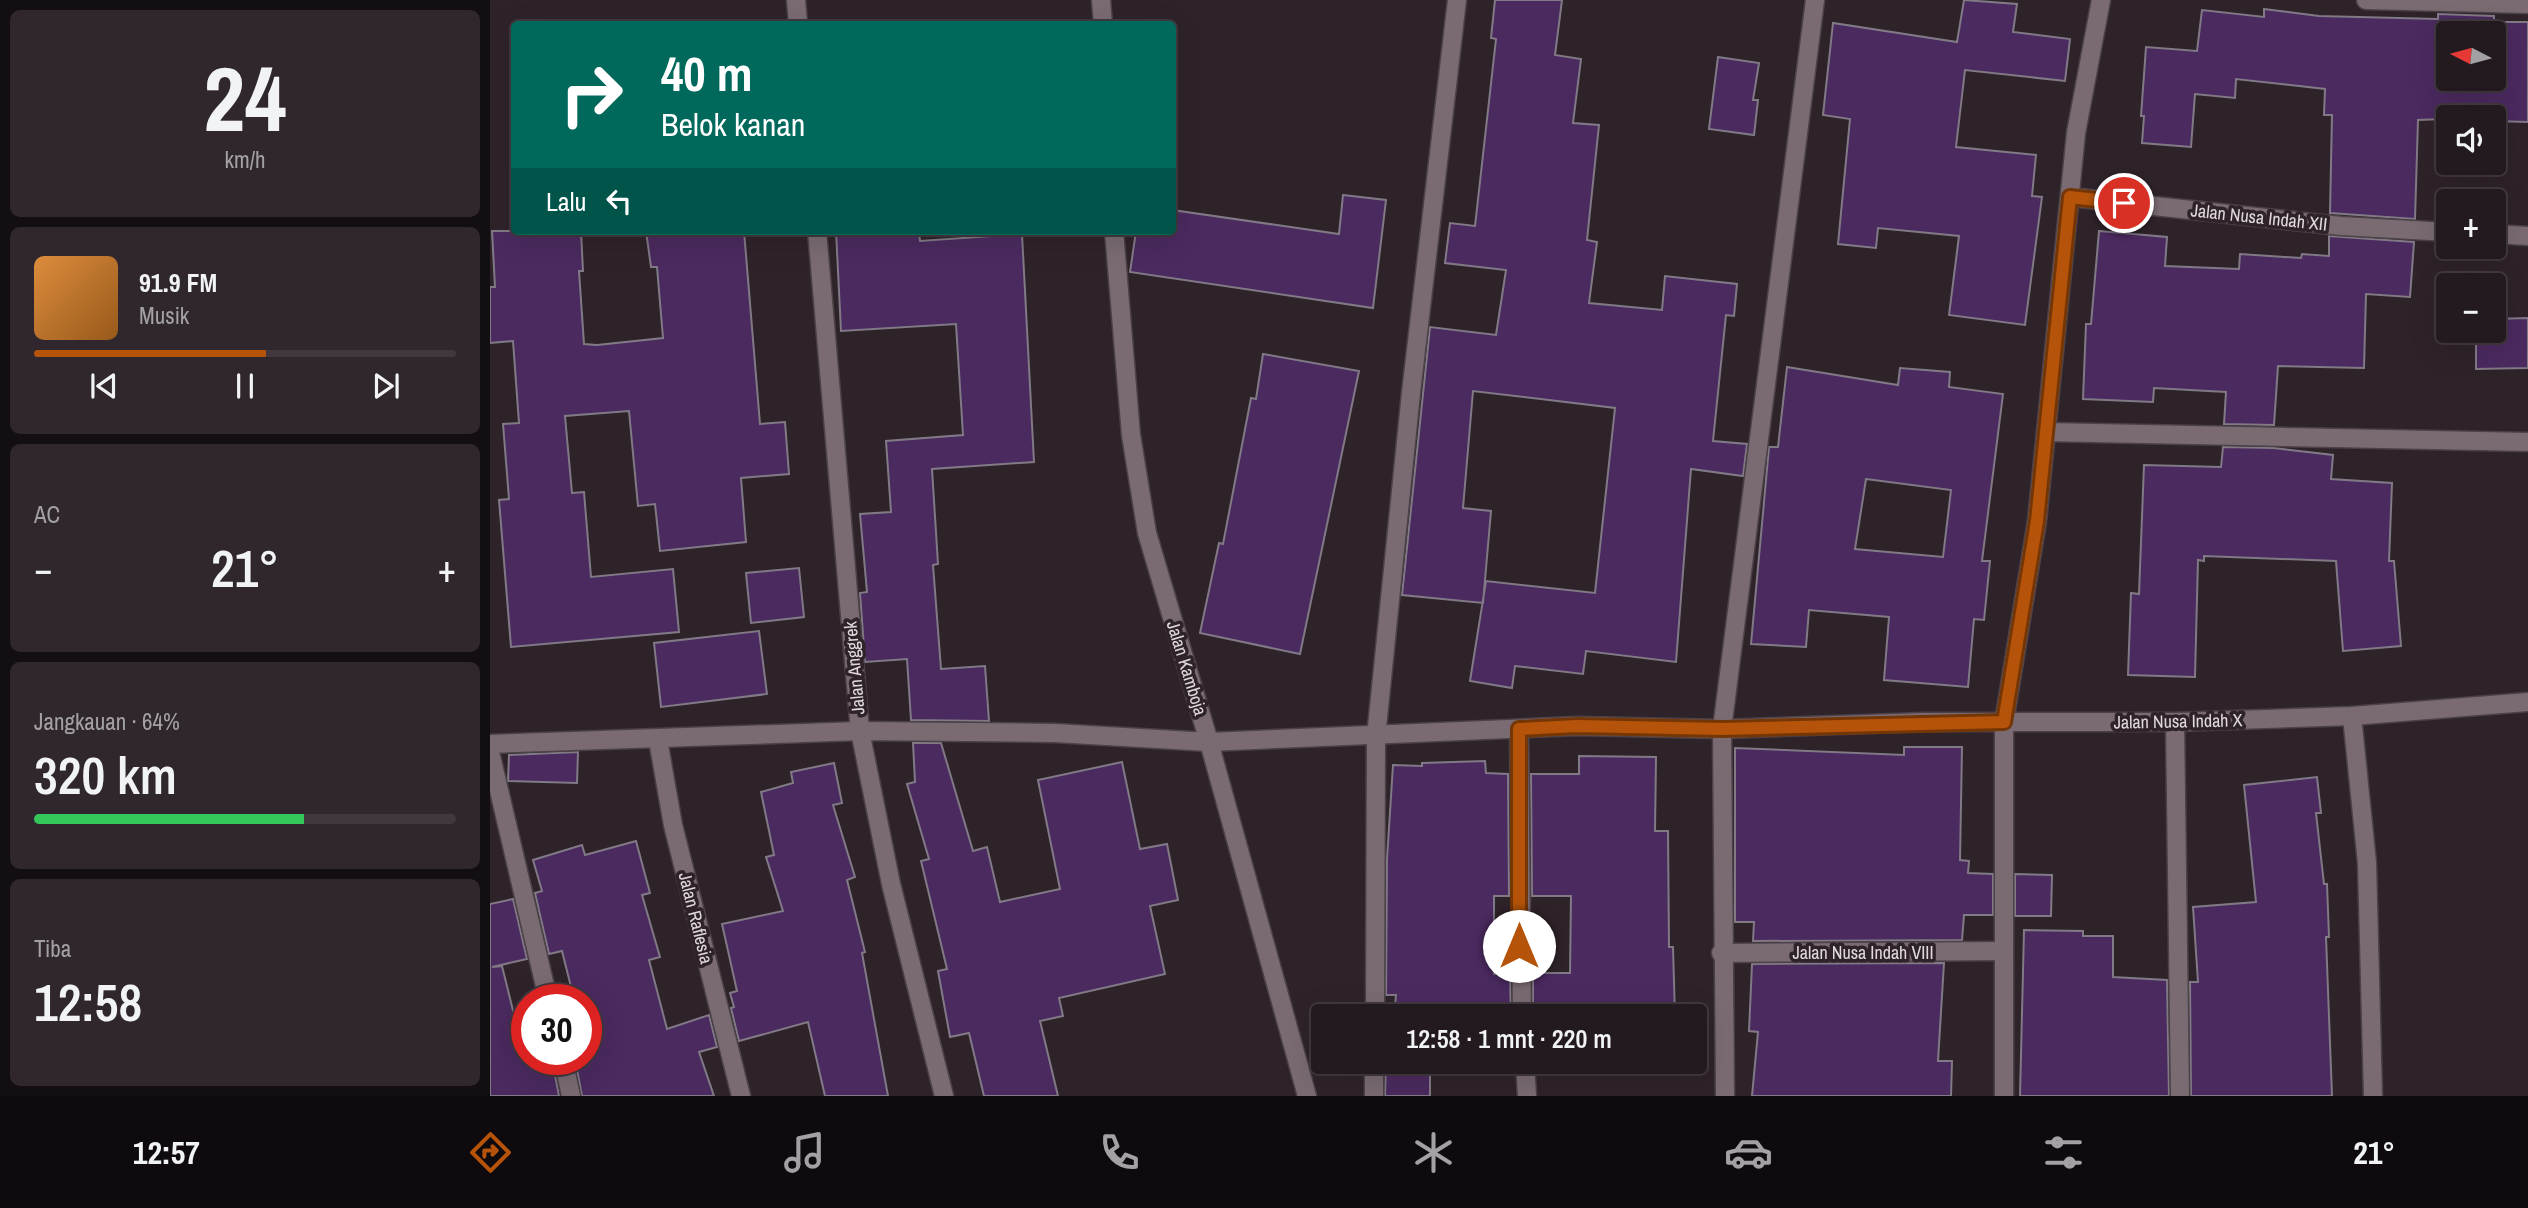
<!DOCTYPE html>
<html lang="id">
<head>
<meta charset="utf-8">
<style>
  body { margin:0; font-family:"Archivo Narrow",sans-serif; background:#2f272d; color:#f1f3f6; height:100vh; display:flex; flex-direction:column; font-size:26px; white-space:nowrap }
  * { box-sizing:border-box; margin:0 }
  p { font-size:23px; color:#a3a1a5 }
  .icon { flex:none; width:38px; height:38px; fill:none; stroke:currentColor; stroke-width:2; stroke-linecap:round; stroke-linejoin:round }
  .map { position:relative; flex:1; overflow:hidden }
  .details { display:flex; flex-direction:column; gap:10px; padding:10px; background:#130e12; width:490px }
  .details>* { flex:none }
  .hud { position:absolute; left:21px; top:21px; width:665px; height:214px; border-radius:7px; box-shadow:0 7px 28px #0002,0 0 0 2px #40383e; background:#00695c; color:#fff; overflow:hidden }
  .needle { width:46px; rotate:276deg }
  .controls { position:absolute; left:1946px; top:21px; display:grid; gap:14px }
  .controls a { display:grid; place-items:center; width:70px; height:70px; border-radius:7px; background:#231a20; box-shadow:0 7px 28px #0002,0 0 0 2px #40383e; font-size:35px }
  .speed { position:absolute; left:21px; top:984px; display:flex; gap:14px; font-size:35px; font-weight:700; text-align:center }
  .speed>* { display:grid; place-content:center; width:91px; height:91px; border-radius:50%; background:#231a20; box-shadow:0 7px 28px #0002,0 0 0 2px #40383e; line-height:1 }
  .speed .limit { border:10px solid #d22; background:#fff; color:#111 }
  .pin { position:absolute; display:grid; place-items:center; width:60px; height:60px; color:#fff; margin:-30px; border:4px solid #fff; border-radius:50%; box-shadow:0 2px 7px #0007 }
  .me { position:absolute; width:77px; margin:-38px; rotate:0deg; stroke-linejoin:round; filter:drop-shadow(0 0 5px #0008) }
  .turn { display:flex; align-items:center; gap:24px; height:147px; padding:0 35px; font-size:32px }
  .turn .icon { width:91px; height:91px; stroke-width:2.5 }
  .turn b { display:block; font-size:49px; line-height:60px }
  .then { display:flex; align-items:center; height:66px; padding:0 35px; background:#0003; gap:14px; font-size:26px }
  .big { font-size:52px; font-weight:600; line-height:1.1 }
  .details .card { flex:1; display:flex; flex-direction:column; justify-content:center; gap:10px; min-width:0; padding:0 24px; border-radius:10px; background:#2f272d }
  .details .dial { align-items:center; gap:0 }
  .dial b { font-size:91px; line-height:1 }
  .song { display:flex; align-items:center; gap:21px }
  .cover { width:84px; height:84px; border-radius:10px; background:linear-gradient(135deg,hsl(30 70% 55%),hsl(30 70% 35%)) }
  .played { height:7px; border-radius:4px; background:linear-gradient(90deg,#b45309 55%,#40383e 55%) }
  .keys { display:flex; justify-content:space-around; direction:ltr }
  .heat { display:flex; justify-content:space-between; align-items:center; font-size:38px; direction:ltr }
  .charge { height:10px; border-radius:5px; background:linear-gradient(90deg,#34c759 64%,#40383e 0) }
  .trip { position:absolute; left:821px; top:1004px; width:396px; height:70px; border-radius:7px; background:#231a20; box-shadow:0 7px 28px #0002,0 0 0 2px #40383e; font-weight:600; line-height:70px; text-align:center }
  .tab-bar { display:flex; height:112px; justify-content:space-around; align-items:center; background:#0e0a0d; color:#a3a1a5 }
  .tab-bar .icon { width:49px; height:49px }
  .tab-bar .selected { color:#b45309 }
  .tab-bar b { font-size:32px; color:#f1f3f6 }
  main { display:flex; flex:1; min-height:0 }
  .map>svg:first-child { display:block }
  .building { fill:#4b2a5f; stroke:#807986; stroke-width:2; fill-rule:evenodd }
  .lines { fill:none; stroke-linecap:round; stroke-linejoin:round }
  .minor-casing { stroke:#4b4147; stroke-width:21 }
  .minor { stroke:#7a6b73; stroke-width:18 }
  .route-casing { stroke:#753606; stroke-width:18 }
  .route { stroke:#b45309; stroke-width:12 }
  .labels { text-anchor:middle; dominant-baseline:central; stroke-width:7; stroke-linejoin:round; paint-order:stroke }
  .street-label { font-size:18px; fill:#e0d8dd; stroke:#2f232a }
</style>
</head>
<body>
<main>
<section class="details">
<div class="card dial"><b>24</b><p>km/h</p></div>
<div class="card">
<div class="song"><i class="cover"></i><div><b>91.9 FM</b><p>Musik</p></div></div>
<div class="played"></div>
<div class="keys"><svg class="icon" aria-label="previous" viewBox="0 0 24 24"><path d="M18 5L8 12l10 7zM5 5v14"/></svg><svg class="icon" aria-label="pause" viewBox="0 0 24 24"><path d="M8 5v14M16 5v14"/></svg><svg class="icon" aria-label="next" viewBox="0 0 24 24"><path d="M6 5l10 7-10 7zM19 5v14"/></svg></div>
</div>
<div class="card"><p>AC</p>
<div class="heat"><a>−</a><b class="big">21°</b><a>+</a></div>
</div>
<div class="card"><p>Jangkauan · 64%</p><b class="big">320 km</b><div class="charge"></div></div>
<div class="card"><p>Tiba</p><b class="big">12:58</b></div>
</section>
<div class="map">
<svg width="2038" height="1096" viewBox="0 0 2038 1096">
  <rect width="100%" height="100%" fill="#2f232a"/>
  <g class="building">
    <polygon points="1005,0 1072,0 1065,55 1091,59 1083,123 1109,125 1097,240 1107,242 1099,303 1172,310 1175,276 1247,284 1244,316 1236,315 1223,441 1257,444 1253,476 1201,469 1186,662 1096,651 1093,674 1025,666 1022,688 980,681 996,581 1105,593 1125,408 983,391 973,508 1001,511 993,603 912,595 940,327 1006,335 1016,270 955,263 960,223 985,226 1006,39 1001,38"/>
    <polygon points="1474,0 1527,4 1523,32 1580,39 1575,81 1475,70 1466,147 1546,155 1542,196 1552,197 1535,325 1459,315 1469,236 1388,228 1386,248 1348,244 1360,119 1333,115 1343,23 1467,42"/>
    <path d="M1774,9L1829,16L1948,19V14L2004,16V22H2038V122L2004,121V117L1928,120L1925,219L1840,213L1842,115H1834L1835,89L1746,79L1745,98L1705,94L1701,147L1652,143L1654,116H1651L1656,47L1707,51L1712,10L1774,17ZM1958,33H2004V79H1958Z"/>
    <polygon points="1228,57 1269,63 1263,100 1268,100 1264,135 1219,129"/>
    <polygon points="853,195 896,200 883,308 640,272 646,231 682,231 682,210 849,234"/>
    <polygon points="2,231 91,231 93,271 89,271 94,344 107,345 173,338 167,267 161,267 156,231 254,231 270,424 295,422 299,474 251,478 256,542 170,551 165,504 148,506 139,411 75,416 82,493 94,492 101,577 183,569 189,632 21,647 9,500 19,499 13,424 29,423 23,341 0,343 0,287 5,287"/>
    <polygon points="346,231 429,231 430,241 532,234 544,462 442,469 448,564 443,565 451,669 495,666 499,721 421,720 417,659 375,662 370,593 377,592 370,514 401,512 396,441 473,435 466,324 351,331"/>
    <polygon points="1609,231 1677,237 1675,266 1749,269 1750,254 1811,258 1812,254 1839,256 1839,236 1924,242 1920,297 1876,294 1874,368 1788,366 1784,425 1734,424 1736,392 1664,388 1663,402 1593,399 1596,324 1601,324"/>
    <polygon points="2038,318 2038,368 1986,369 1986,331 2004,331 2004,319"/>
    <polygon points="773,354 869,371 810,654 710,633 729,543 733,544 761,398 766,399"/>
    <path d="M1297,367L1408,385L1410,368L1460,372L1459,387L1513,394L1492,561H1500L1494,620L1484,619L1478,687L1394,680L1399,617L1319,610L1316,647L1261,644L1279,447H1288ZM1376,479L1461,490L1453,557L1365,549Z"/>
    <polygon points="1733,447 1784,448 1843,455 1841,479 1902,483 1899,561 1904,561 1911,646 1853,651 1846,561 1714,556 1714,561 1708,560 1705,677 1638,675 1641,593 1649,594 1654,465 1731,467"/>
    <polygon points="309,568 314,617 261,623 256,573"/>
    <polygon points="269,631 277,694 171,707 164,643"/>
    <polygon points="423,743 451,743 483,851 497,847 510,902 570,889 548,780 632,762 650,849 677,844 688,900 660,906 675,974 569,998 573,1016 550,1021 568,1096 494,1096 479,1033 460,1037 448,971 457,969 431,861 439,859 417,784 425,782"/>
    <polygon points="1414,747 1472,747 1470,860 1479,861 1478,873 1503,874 1503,915 1474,915 1472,940 1263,941 1264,922 1245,922 1245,748 1414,755"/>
    <polygon points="88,752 87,783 18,781 19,755"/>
    <polygon points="1089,756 1166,757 1165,831 1178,831 1179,947 1183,947 1185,1017 1043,1017 1043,973 1080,973 1081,896 1042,896 1041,774 1089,774"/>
    <polygon points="995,761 996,773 1018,774 1019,896 1004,896 1004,974 1020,974 1021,1017 904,1017 906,995 896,995 897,859 903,765 932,766 932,763"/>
    <polygon points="344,763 352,803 343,805 365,877 357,880 375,952 372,953 398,1096 335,1096 318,1022 249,1041 241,1008 244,1007 240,993 247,991 232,924 293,911 276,857 284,855 271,792 303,783 301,772"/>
    <polygon points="1827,777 1831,813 1826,813 1834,884 1837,884 1839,937 1836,937 1842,1096 1701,1096 1700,982 1708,982 1703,907 1766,902 1754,785"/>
    <polygon points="146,841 160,893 152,895 170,957 159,960 177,1029 219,1015 227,1047 209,1052 224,1096 92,1096 85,1059 99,1059 96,999 84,999 72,951 59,954 45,893 52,891 43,860 92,845 95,855"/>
    <polygon points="1525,874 1562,875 1561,916 1525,916"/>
    <polygon points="23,899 37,959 2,967 12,966 35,1059 62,1059 69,1096 0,1096 0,904"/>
    <polygon points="1534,930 1593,931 1593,936 1623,936 1623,977 1677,980 1679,1096 1530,1096"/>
    <polygon points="1454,963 1448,1061 1462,1061 1461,1096 1262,1096 1268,1032 1259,1031 1262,964"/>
    <polygon points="896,1062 940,1062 940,1096 895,1096"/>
  </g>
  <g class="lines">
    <g class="minor-casing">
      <g id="minor">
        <polyline points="306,0 308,24"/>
        <polyline points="611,0 613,24"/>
        <polyline points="1876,0 2038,4"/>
        <polyline points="1580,197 1851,226 1958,232"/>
        <polyline points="327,231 370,731 401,884 454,1096"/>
        <polyline points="624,231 641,435 657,533 719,742 817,1096"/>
        <polyline points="2004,234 2038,236"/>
        <polyline points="1556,432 2038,442"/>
        <polyline points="1862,716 1877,863 1883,1096"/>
        <polyline points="1685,722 1690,1096"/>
        <polyline points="1029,729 1032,1017"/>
        <polyline points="168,740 183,825 251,1096"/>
        <polyline points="0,744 370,731 565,733 719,742 1087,726 1232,729 1435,722 1685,722 1862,716 2038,702"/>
        <polyline points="0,752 58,999"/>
        <polyline points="1231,953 1514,951"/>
        <polyline points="885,1017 886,737 921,393 967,0"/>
        <polyline points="73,1059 81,1096"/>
        <polyline points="1035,1062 1037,1096"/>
        <polyline points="884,1096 884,1062"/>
        <polyline points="1235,1096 1232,729 1325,0"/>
        <polyline points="1514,1096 1514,722 1547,521 1586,133 1611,0"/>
      </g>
    </g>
    <use href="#minor" class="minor"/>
  </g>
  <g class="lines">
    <g class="route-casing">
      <polyline id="route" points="1029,946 1029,729 1087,726 1232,729 1514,722 1547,521 1580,197 1634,203"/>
    </g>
    <use href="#route" class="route"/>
  </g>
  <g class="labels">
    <g class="street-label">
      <text transform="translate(1769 217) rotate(6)">Jalan Nusa Indah XII</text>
      <text transform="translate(364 668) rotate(-95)">Jalan Anggrek</text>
      <text transform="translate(697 668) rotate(73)">Jalan Kamboja</text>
      <text transform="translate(1688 721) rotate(-1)">Jalan Nusa Indah X</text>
      <text transform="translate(206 918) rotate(76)">Jalan Raflesia</text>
      <text x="1373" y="952">Jalan Nusa Indah VIII</text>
    </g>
  </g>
</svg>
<div class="controls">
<a><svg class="needle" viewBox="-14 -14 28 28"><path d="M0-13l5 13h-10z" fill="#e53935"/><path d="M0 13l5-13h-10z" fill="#a3a1a5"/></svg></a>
<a><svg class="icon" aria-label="sound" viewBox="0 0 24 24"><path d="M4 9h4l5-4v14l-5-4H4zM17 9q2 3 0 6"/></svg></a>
<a>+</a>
<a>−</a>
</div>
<div class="speed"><div class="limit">30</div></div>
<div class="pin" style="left:1634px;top:203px;background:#d93025"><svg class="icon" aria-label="arrive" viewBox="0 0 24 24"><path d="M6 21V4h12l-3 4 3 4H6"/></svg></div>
<svg class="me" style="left:1029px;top:946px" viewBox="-20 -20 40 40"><circle r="19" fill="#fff"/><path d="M0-13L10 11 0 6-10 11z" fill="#b45309"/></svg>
<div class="trip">12:58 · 1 mnt · 220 m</div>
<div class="hud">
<div class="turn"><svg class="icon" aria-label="right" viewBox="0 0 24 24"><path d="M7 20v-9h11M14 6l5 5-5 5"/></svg><div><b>40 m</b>Belok kanan</div></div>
<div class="then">Lalu<svg class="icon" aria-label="left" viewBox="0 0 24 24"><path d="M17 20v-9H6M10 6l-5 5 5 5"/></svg></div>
</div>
</div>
</main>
<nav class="tab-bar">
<b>12:57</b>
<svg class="icon selected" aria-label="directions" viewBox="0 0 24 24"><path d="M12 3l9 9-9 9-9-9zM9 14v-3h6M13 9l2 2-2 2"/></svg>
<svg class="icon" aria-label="music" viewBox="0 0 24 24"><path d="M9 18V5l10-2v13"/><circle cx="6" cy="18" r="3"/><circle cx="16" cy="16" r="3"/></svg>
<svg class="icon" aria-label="phone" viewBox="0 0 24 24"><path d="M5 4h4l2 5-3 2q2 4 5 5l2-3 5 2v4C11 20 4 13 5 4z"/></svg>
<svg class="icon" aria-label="climate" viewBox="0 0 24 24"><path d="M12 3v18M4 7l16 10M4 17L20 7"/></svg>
<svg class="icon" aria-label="car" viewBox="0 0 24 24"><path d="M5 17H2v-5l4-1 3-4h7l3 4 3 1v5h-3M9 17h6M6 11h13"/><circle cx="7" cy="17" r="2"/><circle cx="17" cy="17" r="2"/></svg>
<svg class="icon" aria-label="filters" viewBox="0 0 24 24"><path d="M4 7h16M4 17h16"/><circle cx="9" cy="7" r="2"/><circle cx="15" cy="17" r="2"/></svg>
<b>21°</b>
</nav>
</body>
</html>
